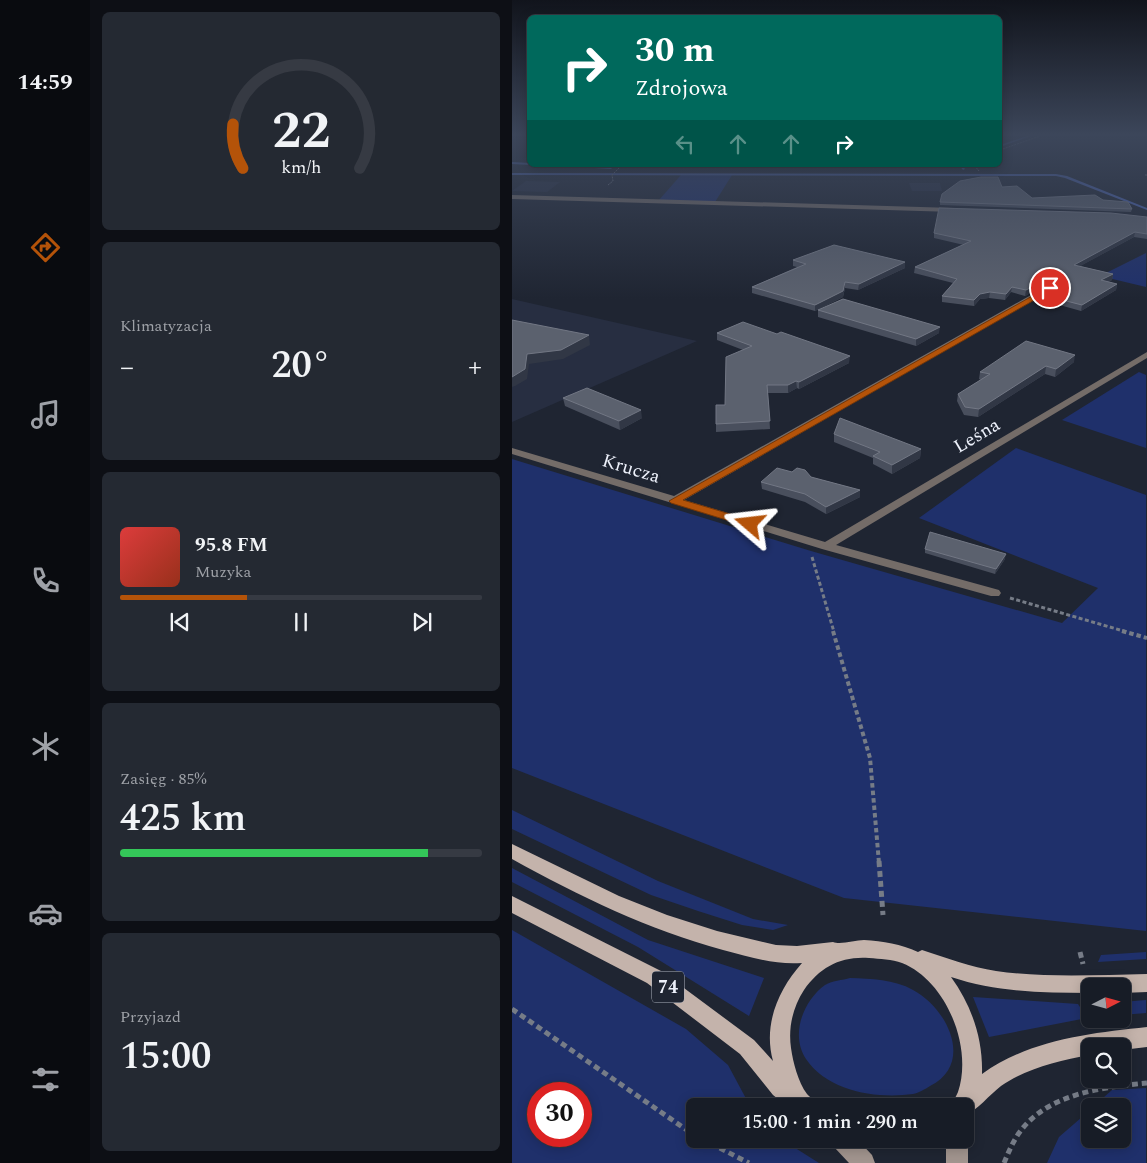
<!DOCTYPE html>
<html lang="pl">
<head>
<meta charset="utf-8">
<style>
  body { margin:0; font-family:Spectral,serif; background:#242932; color:#f1f3f6; height:100vh; display:flex; flex-direction:column; font-size:19px; white-space:nowrap }
  * { box-sizing:border-box; margin:0 }
  p { font-size:16px; color:#9ea1a7 }
  .icon { flex:none; width:28px; height:28px; fill:none; stroke:currentColor; stroke-width:2; stroke-linecap:round; stroke-linejoin:round }
  .map { position:relative; flex:1; overflow:hidden }
  .side { display:flex; flex-direction:column; gap:12px; padding:12px; background:#0d0f15; width:422px }
  .side>* { flex:none }
  .banner { position:absolute; left:15px; top:15px; width:475px; height:152px; border-radius:8px; box-shadow:0 2px 12px #0003,0 0 0 1px #363a43; background:#00695c; color:#fff; overflow:hidden }
  .needle { width:32px; rotate:84deg }
  .controls { position:absolute; left:569px; top:978px; display:grid; gap:10px }
  .controls a { display:grid; place-items:center; width:50px; height:50px; border-radius:8px; background:#171c26; box-shadow:0 2px 12px #0003,0 0 0 1px #363a43; font-size:25px }
  .speed { position:absolute; left:15px; top:1082px; display:flex; gap:10px; font-size:25px; font-weight:700; text-align:center }
  .speed>* { display:grid; place-content:center; width:65px; height:65px; border-radius:50%; background:#171c26; box-shadow:0 2px 12px #0003,0 0 0 1px #363a43; line-height:1 }
  .speed .limit { border:8px solid #d22; background:#fff; color:#111 }
  .pin { position:absolute; display:grid; place-items:center; width:42px; height:42px; color:#fff; margin:-21px; border:2px solid #fff; border-radius:50%; box-shadow:0 1px 5px #0007 }
  .me { position:absolute; width:55px; margin:-28px; rotate:287deg; stroke-linejoin:round; filter:drop-shadow(0 0 4px #0008) }
  .turn { display:flex; align-items:center; gap:18px; height:105px; padding:0 25px; font-size:22px }
  .turn .icon { width:65px; height:65px; stroke-width:2.5 }
  .turn b { display:block; font-size:35px; line-height:42px }
  .lanes { display:flex; align-items:center; height:48px; padding:0 25px; background:#0003; justify-content:center; gap:25px; direction:ltr }
  .lanes .off { opacity:.35 }
  .big { font-size:38px; font-weight:600; line-height:1.1 }
  .side .card { flex:1; display:flex; flex-direction:column; justify-content:center; gap:8px; min-width:0; padding:0 18px; border-radius:8px; background:#242932 }
  .side .dial { align-items:center; gap:0 }
  .dial svg { height:130px; overflow:visible; fill:none; stroke:#363a43; stroke-width:7; stroke-linecap:round; text-anchor:middle }
  .dial text { fill:#f1f3f6; stroke:none }
  .song { display:flex; align-items:center; gap:15px }
  .cover { width:60px; height:60px; border-radius:8px; background:linear-gradient(135deg,hsl(0 70% 55%),hsl(10 70% 35%)) }
  .played { height:5px; border-radius:2px; background:linear-gradient(90deg,#b45309 35%,#363a43 35%) }
  .keys { display:flex; justify-content:space-around; direction:ltr }
  .heat { display:flex; justify-content:space-between; align-items:center; font-size:28px; direction:ltr }
  .charge { height:8px; border-radius:4px; background:linear-gradient(90deg,#34c759 85%,#363a43 0) }
  .trip { position:absolute; left:174px; top:1098px; width:288px; height:50px; border-radius:8px; background:#171c26; box-shadow:0 2px 12px #0003,0 0 0 1px #363a43; font-weight:600; line-height:50px; text-align:center }
  main { display:flex; flex:1; min-height:0 }
  .menu { display:flex; flex-direction:column; width:90px; justify-content:space-around; align-items:center; background:#090b0f; color:#9ea1a7 }
  .menu .icon { width:35px; height:35px }
  .menu .selected { color:#b45309 }
  .menu b { font-size:22px; color:#f1f3f6 }
  .map>svg:first-child { display:block }
  .built { fill:#272e41 }
  .green { fill:#1f306b; fill-rule:evenodd }
  .lines { fill:none; stroke-linecap:round; stroke-linejoin:round }
  .stream { fill:#4b64b1; fill-rule:evenodd }
  .path-far3 { stroke:#767c87; stroke-width:1; stroke-dasharray:2 1; stroke-linecap:butt }
  .path-far2 { stroke:#767c87; stroke-width:3; stroke-dasharray:4 2.5; stroke-linecap:butt }
  .path-far1 { stroke:#767c87; stroke-width:4; stroke-dasharray:4.5 3; stroke-linecap:butt }
  .path { stroke:#767c87; stroke-width:5; stroke-dasharray:6 4; stroke-linecap:butt }
  .minor { fill:#746c68; fill-rule:evenodd }
  .secondary { fill:#a1948e; fill-rule:evenodd }
  .primary { fill:#c4b3ab; fill-rule:evenodd }
  .wall { fill:#494f5d }
  .shaded-wall { fill:#313745 }
  .building { fill:#5b616e; stroke:#727784 }
  .route { fill:#b45309; stroke:#753606 }
  .labels { text-anchor:middle; dominant-baseline:central; stroke-width:5; stroke-linejoin:round; paint-order:stroke }
  .shield { fill:#1f2532; stroke:#afb4bf; stroke-width:1 }
  .shield-label { font-size:18px; font-weight:bold; fill:#edf1fb }
  .street-label { font-size:19px; fill:#edf1fb; stroke:#1f2532 }
</style>
</head>
<body>
<main>
<nav class="menu">
<b>14:59</b>
<svg class="icon selected" aria-label="directions" viewBox="0 0 24 24"><path d="M12 3l9 9-9 9-9-9zM9 14v-3h6M13 9l2 2-2 2"/></svg>
<svg class="icon" aria-label="music" viewBox="0 0 24 24"><path d="M9 18V5l10-2v13"/><circle cx="6" cy="18" r="3"/><circle cx="16" cy="16" r="3"/></svg>
<svg class="icon" aria-label="phone" viewBox="0 0 24 24"><path d="M5 4h4l2 5-3 2q2 4 5 5l2-3 5 2v4C11 20 4 13 5 4z"/></svg>
<svg class="icon" aria-label="climate" viewBox="0 0 24 24"><path d="M12 3v18M4 7l16 10M4 17L20 7"/></svg>
<svg class="icon" aria-label="car" viewBox="0 0 24 24"><path d="M5 17H2v-5l4-1 3-4h7l3 4 3 1v5h-3M9 17h6M6 11h13"/><circle cx="7" cy="17" r="2"/><circle cx="17" cy="17" r="2"/></svg>
<svg class="icon" aria-label="filters" viewBox="0 0 24 24"><path d="M4 7h16M4 17h16"/><circle cx="9" cy="7" r="2"/><circle cx="15" cy="17" r="2"/></svg>
</nav>
<section class="side">
<div class="card dial"><svg viewBox="0 0 100 80">
<path d="M14 69A42 42 0 1 1 86 69"/>
<path d="M14 69A42 42 0 0 1 8 42" stroke="#b45309"/>
<text x="50" y="56" font-size="32" font-weight="700">22</text>
<text x="50" y="72" font-size="11">km/h</text>
</svg></div>
<div class="card"><p>Klimatyzacja</p>
<div class="heat"><a>−</a><b class="big">20°</b><a>+</a></div>
</div>
<div class="card">
<div class="song"><i class="cover"></i><div><b>95.8 FM</b><p>Muzyka</p></div></div>
<div class="played"></div>
<div class="keys"><svg class="icon" aria-label="previous" viewBox="0 0 24 24"><path d="M18 5L8 12l10 7zM5 5v14"/></svg><svg class="icon" aria-label="pause" viewBox="0 0 24 24"><path d="M8 5v14M16 5v14"/></svg><svg class="icon" aria-label="next" viewBox="0 0 24 24"><path d="M6 5l10 7-10 7zM19 5v14"/></svg></div>
</div>
<div class="card"><p>Zasięg · 85%</p><b class="big">425 km</b><div class="charge"></div></div>
<div class="card"><p>Przyjazd</p><b class="big">15:00</b></div>
</section>
<div class="map">
<svg width="635" height="1163" viewBox="0 0 635 1163">
  <rect width="100%" height="100%" fill="#1f2532"/>
  <g class="built">
    <polygon points="14,181 48,182 35,192 0,191"/>
    <polygon points="397,183 428,183 430,191 400,191"/>
    <polygon points="0,299 185,341 0,422"/>
  </g>
  <g class="green">
    <polygon points="169,175 220,175 203,202 147,200"/>
    <polygon points="634,253 634,287 588,276"/>
    <polygon points="627,372 634,375 634,448 550,420"/>
    <polygon points="504,448 634,495 634,931 332,898 0,768 0,459 299,551 550,623 586,588 407,518"/>
    <polygon points="0,810 146,881 241,919 276,925 261,930 230,925 186,911 139,895 0,829"/>
    <polygon points="0,868 136,940 252,978 237,1016 126,947 0,882"/>
    <path d="M0,930L174,1029L216,1065L238,1106H182V1139H269L307,1163H0ZM26,1094H69V1136H26Z"/>
    <polygon points="634,952 634,959 586,962 589,955"/>
    <path d="M338,978C359,979 382,979 401,990C435,1008 463,1063 418,1086C413,1089 407,1093 401,1094C366,1099 316,1092 294,1059C278,1035 291,1001 313,985C319,981 331,980 338,978Z"/>
    <polygon points="461,997 566,1004 575,1018 477,1037"/>
    <polygon points="634,1000 634,1013 610,1015 610,1002"/>
    <polygon points="634,1088 634,1163 535,1163 547,1137 577,1111 578,1139 610,1139 610,1106 582,1106 600,1090"/>
  </g>
  <g class="lines">
    <g class="stream">
      <polygon points="515,136 519,136 488,147 488,145"/>
      <polygon points="0,162 18,163 18,165 0,164"/>
      <polygon points="35,165 54,165 100,168 99,169"/>
      <polygon points="447,165 450,165 453,169 451,170"/>
      <polygon points="0,173 544,174 555,176 635,208 635,210 553,178 544,176 0,175"/>
    </g>
    <g class="path-far3">
      <polyline points="488,150 528,136"/>
      <polyline points="462,165 467,171"/>
      <polyline points="633,175 635,175"/>
      <polyline points="96,185 101,181 100,175 110,165"/>
    </g>
    <g class="path-far2">
      <polyline points="300,557 322,632"/>
      <polyline points="498,598 615,632"/>
    </g>
    <g class="path-far1">
      <polyline points="321,631 358,758 367,863"/>
      <polyline points="610,631 635,638"/>
    </g>
    <g class="path">
      <polyline points="367,861 371,915"/>
      <polyline points="568,952 571,964"/>
      <polyline points="0,1009 182,1135"/>
      <polyline points="610,1077 613,1085"/>
      <polyline points="190,1139 237,1163"/>
      <path d="M492,1163C497,1151 502,1139 510,1129C539,1093 592,1087 635,1083"/>
    </g>
    <g class="minor">
      <polygon points="0,195 442,208 445,210 442,212 0,199"/>
      <polygon points="535,286 542,288 172,500 313,542 635,352 635,358 324,545 487,590 489,593 487,596 479,596 310,549 0,454 0,448 162,496"/>
    </g>
    <g class="secondary">
      <polygon points="453,1131 456,1139 456,1163 434,1163 434,1139 452,1139"/>
      <polygon points="319,1139 345,1139 360,1155 363,1163 337,1163 322,1147"/>
    </g>
    <path class="primary" d="M0,844L107,896L155,915L205,931L264,945L285,946L321,942C329,945 343,940 352,940C371,941 389,944 406,952L410,950C434,958 459,967 484,971C534,978 585,975 635,974V992L610,993V986H578V993C530,993 484,992 439,977C460,1006 471,1039 470,1074C517,1040 578,1033 635,1027V1047L610,1050V1046H578V1055C546,1061 515,1068 489,1086C477,1095 466,1110 452,1116V1106H439C441,1101 444,1097 446,1092C461,1048 435,981 390,963C380,959 368,959 357,958C329,956 308,967 292,990C281,1007 276,1027 279,1048C281,1062 286,1082 295,1094C299,1098 302,1100 304,1106H275L261,1095L228,1054L135,983L0,913V896L149,971L242,1040L261,1061C251,1025 266,990 290,963C262,965 238,957 211,950C137,930 67,896 0,859Z"/>
  </g>
  <g class="wall">
    <polygon points="490,187 520,198 591,200 620,209 619,212 428,205 428,202"/>
    <polygon points="635,217 635,239 622,237 568,266 601,274 600,280 596,282 605,284 604,290 569,311 526,299 527,294 539,286 536,284 513,296 499,292 493,300 477,298 468,299 462,306 430,302 430,296 441,283 402,273 403,267 452,245 422,238 422,233"/>
    <polygon points="281,260 393,262 393,268 346,290 333,288 331,297 303,311 240,293 240,287 285,267 281,266"/>
    <polygon points="306,310 427,333 404,346 306,317"/>
    <polygon points="205,333 337,363 287,389 285,388 276,393 256,393 258,429 204,432 204,424 213,405 231,350 205,340"/>
    <polygon points="562,362 543,377 533,374 466,417 452,415 445,401 446,394 469,380 467,379 468,372"/>
    <polygon points="51,398 130,418 108,430 53,406"/>
    <polygon points="322,434 409,449 408,458 380,474 361,464 361,458 322,442"/>
    <polygon points="299,477 348,490 348,497 314,514 293,502 250,489 249,482"/>
    <polygon points="413,549 493,559 483,574 413,553"/>
  </g>
  <g class="shaded-wall">
    <polygon points="623,232 622,237 561,270 562,265"/>
    <polygon points="393,262 393,268 346,290 347,284"/>
    <polygon points="601,274 600,280 588,286 589,280"/>
    <polygon points="536,279 536,284 513,296 514,290"/>
    <polygon points="333,282 333,288 331,297 303,311 303,305"/>
    <polygon points="605,284 604,290 569,311 570,305"/>
    <polygon points="500,287 499,292 493,300 494,294"/>
    <polygon points="478,292 477,298 468,299 462,306 462,300 468,294"/>
    <polygon points="428,327 427,333 404,346 404,339"/>
    <polygon points="77,335 78,345 51,359 17,364 15,379 3,386 0,387 0,377 15,354"/>
    <polygon points="563,355 562,362 543,377 544,369"/>
    <polygon points="338,356 337,363 287,389 287,382"/>
    <polygon points="534,366 533,374 466,417 467,409"/>
    <polygon points="284,381 285,388 276,393 276,385"/>
    <polygon points="129,410 130,418 108,430 107,421"/>
    <polygon points="409,449 408,458 380,474 380,465"/>
    <polygon points="348,490 348,497 314,514 314,507"/>
    <polygon points="494,554 493,559 483,574 484,569"/>
  </g>
  <g class="building">
    <polygon points="469,177 486,177 490,187 505,186 520,198 583,195 591,200 616,202 620,209 428,202 430,194 448,181"/>
    <polygon points="427,208 599,213 635,217 635,234 623,232 562,265 601,274 589,280 605,284 570,305 527,294 545,283 536,279 514,290 500,287 494,294 478,292 468,294 462,300 430,296 445,279 403,267 459,241 422,233"/>
    <polygon points="322,245 393,262 347,284 333,282 331,291 303,305 240,287 294,264 281,260"/>
    <polygon points="331,299 428,327 404,339 306,310"/>
    <polygon points="0,320 77,335 49,350 15,354 13,369 0,377"/>
    <polygon points="231,322 265,334 269,332 338,356 287,382 284,381 276,385 255,385 258,421 204,424 204,405 213,405 214,357 240,346 205,333"/>
    <polygon points="514,341 563,355 544,369 534,366 467,409 453,407 446,394 478,374 468,372"/>
    <polygon points="75,388 129,410 107,421 51,398"/>
    <polygon points="328,418 409,449 380,465 361,456 368,452 322,434"/>
    <polygon points="265,468 280,472 285,468 293,470 299,477 348,490 314,507 293,494 249,482"/>
    <polygon points="418,532 494,554 484,569 413,549"/>
  </g>
  <linearGradient id="sky" x2="0" y2="1"><stop stop-color="#11141c"/><stop offset="0.45" stop-color="#3c465a"/><stop offset="1" stop-color="#3c465a" stop-opacity="0"/></linearGradient>
  <rect width="635" height="299" fill="url(#sky)"/>
  <polygon class="route" points="538,286 541,288 540,290 171,500 242,521 243,524 242,526 234,526 159,503 157,501"/>
  <g class="labels">
    <rect class="shield" x="140" y="971.5" width="32" height="31" rx="4"/>
    <g class="shield-label">
      <text x="156" y="987">74</text>
    </g>
    <g class="street-label">
      <text transform="translate(465 436) rotate(-31)">Leśna</text>
      <text transform="translate(119 469) rotate(17)">Krucza</text>
    </g>
  </g>
</svg>
<div class="controls">
<a><svg class="needle" viewBox="-14 -14 28 28"><path d="M0-13l5 13h-10z" fill="#e53935"/><path d="M0 13l5-13h-10z" fill="#9ea1a7"/></svg></a>
<a><svg class="icon" aria-label="search" viewBox="0 0 24 24"><circle cx="10" cy="10" r="6"/><path d="M15 15l6 6"/></svg></a>
<a><svg class="icon" aria-label="layers" viewBox="0 0 24 24"><path d="M12 4l9 5-9 5-9-5zM3 14l9 5 9-5"/></svg></a>
</div>
<div class="speed"><div class="limit">30</div></div>
<div class="pin" style="left:538px;top:288px;background:#d93025"><svg class="icon" aria-label="arrive" viewBox="0 0 24 24"><path d="M6 21V4h12l-3 4 3 4H6"/></svg></div>
<svg class="me" style="left:238px;top:524px" viewBox="-20 -20 40 40"><path d="M0-17L14 15 0 8-14 15z" fill="#b45309" stroke="#fff" stroke-width="4"/></svg>
<div class="trip">15:00 · 1 min · 290 m</div>
<div class="banner">
<div class="turn"><svg class="icon" aria-label="right" viewBox="0 0 24 24"><path d="M7 20v-9h11M14 6l5 5-5 5"/></svg><div><b>30 m</b>Zdrojowa</div></div>
<div class="lanes"><svg class="icon off" aria-label="left" viewBox="0 0 24 24"><path d="M17 20v-9H6M10 6l-5 5 5 5"/></svg><svg class="icon off" aria-label="ahead" viewBox="0 0 24 24"><path d="M12 20V5M6 11l6-6 6 6"/></svg><svg class="icon off" aria-label="ahead" viewBox="0 0 24 24"><path d="M12 20V5M6 11l6-6 6 6"/></svg><svg class="icon" aria-label="right" viewBox="0 0 24 24"><path d="M7 20v-9h11M14 6l5 5-5 5"/></svg></div>
</div>
</div>
</main>
</body>
</html>
